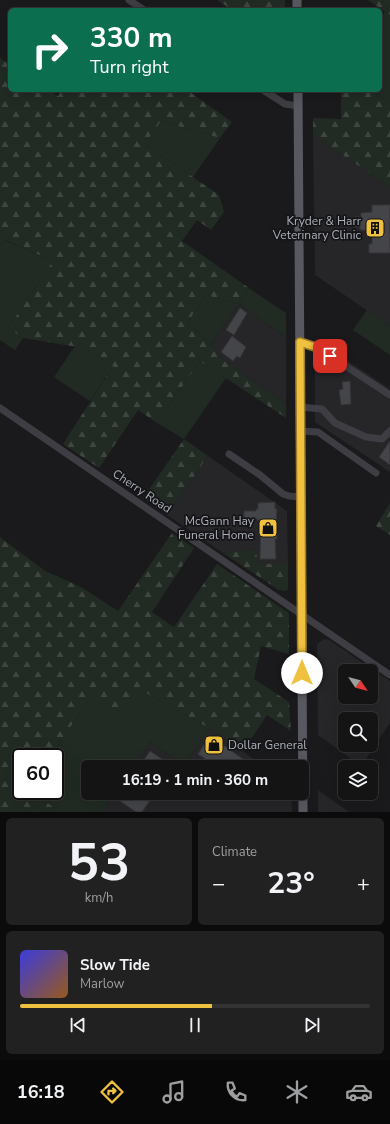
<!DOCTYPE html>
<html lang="en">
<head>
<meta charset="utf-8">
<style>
  body { margin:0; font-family:"Nunito Sans",sans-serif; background:#212122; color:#f1f3f6; height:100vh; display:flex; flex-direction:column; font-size:15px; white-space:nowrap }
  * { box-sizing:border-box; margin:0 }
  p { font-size:13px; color:#9d9ea0 }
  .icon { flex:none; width:22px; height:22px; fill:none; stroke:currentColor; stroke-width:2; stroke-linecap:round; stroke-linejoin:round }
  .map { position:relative; height:812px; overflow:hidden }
  .sheet { display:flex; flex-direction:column; gap:6px; padding:6px; background:#0b0b0c; flex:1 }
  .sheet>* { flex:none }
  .top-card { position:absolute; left:8px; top:8px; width:374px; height:84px; border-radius:6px; box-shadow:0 4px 16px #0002,0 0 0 1px #333334; background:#0b6e4f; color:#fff; overflow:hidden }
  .needle { width:26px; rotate:125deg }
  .controls { position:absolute; left:338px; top:664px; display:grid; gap:8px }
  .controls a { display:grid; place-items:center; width:40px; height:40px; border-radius:6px; background:#141415; box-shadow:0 4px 16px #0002,0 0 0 1px #333334; font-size:20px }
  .speed { position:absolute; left:12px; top:748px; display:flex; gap:8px; font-size:20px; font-weight:700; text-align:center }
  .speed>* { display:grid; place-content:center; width:52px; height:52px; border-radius:50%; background:#141415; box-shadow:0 4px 16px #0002,0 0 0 1px #333334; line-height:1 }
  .speed .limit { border:2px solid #111; border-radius:6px; background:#fff; color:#111 }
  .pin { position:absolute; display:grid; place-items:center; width:34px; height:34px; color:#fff; margin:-17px; border-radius:8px; box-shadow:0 2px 6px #0006 }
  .me { position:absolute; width:44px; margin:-22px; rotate:0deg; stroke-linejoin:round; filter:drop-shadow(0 0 3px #0008) }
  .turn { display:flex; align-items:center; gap:14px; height:84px; padding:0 16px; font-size:18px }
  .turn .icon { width:52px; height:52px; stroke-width:2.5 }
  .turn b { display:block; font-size:28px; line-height:34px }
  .big { font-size:30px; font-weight:700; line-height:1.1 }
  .sheet .tile { flex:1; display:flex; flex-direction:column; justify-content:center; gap:6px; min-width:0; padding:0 14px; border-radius:6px; background:#212122 }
  .sheet .dial { align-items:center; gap:0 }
  .dial b { font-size:52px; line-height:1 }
  .song { display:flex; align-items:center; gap:12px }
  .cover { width:48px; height:48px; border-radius:6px; background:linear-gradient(135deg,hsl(240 70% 55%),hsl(30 70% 35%)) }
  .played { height:4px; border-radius:2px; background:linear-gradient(90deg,#f0c13e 55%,#333334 55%) }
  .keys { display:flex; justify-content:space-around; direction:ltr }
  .heat { display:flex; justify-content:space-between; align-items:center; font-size:22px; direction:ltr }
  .sheet .tiles { flex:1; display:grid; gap:6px; grid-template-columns:1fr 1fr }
  .tile:last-child { grid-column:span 2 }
  .trip { position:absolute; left:81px; top:760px; width:228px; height:40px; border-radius:6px; background:#141415; box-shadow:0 4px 16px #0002,0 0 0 1px #333334; font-weight:700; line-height:40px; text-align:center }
  .tabs { display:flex; height:64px; justify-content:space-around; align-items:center; background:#080808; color:#9d9ea0 }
  .tabs .icon { width:28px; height:28px }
  .tabs .on { color:#f0c13e }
  .tabs b { font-size:18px; color:#f1f3f6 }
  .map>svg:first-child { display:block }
  .built { fill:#262629; fill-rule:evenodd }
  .green { fill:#212a23 }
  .forest { fill:url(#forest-firs) }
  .building { fill:#444549; stroke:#343438 }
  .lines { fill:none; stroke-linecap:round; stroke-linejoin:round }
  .minor { stroke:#3d3d43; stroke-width:7 }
  .major { stroke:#575860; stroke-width:9 }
  .route-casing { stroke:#9c7d28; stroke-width:10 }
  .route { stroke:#f0c13e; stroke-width:7 }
  .labels { text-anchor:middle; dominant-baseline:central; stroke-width:3.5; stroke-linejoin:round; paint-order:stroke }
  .poi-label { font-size:12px; fill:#acb0bb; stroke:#151517; text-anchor:end }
  .street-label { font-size:12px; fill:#acb0bb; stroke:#151517 }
</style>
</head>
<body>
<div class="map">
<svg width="390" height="812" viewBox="0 0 390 812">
  <defs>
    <pattern id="forest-firs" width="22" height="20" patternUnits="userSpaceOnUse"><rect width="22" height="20" fill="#212a23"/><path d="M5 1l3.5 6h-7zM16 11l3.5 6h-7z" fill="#3f4641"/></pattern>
  </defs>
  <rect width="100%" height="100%" fill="#1a1a1c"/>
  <g class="built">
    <polygon points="313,135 390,187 390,326 315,275"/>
    <polygon points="239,304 286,337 286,404 219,357 211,344"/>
    <polygon points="315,339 390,389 390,472 315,422"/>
    <polygon points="208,456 287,511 288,564 259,564 255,549 223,553 167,515"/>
    <path d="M324,639L329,640L390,681V723L361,766L318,735L317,649V644ZM345,671H371V697H345ZM345,719H371V745H345Z"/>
    <polygon points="209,728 265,767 133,767 150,742 184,765"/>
    <polygon points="318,790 349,812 318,812"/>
    <polygon points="115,793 291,793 292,812 106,812 104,810"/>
  </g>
  <g class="green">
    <polygon points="385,12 390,15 390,103 371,90 380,90 380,19"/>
    <polygon points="161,121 220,138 193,177 145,144"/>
    <polygon points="4,240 53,261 8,328 23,338 15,350 0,340 0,246"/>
    <polygon points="249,288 286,313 286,337 239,304 211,344 187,323 206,295 239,304"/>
    <polygon points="367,310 390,326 390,355 353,330"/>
    <polygon points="75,346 84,348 113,366 90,401 54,377"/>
    <polygon points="200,361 226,378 184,439 157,423"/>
    <polygon points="139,689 209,728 184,765 150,742 133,767 88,767 88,793 115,793 104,810 106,812 61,812 30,791 55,791 55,757 50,757 90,698"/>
  </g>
  <g class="forest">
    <polygon points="217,0 285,0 285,10 232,10"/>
    <polygon points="368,0 390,0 390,15"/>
    <polygon points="0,58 10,64 10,90 48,90 58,96 62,90 187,90 232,122 220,138 161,121 145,144 219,195 224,212 211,230 197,220 182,241 249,288 239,304 206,295 187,323 211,344 219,357 286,404 286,418 200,361 157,423 138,410 99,468 63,444 113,366 84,348 23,338 8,328 53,261 5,240 0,246"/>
    <polygon points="336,90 371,90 390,103 390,187 313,135 313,118 341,119 341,92"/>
    <polygon points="184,439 208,456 167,515 143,498"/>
    <polygon points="390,503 390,535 376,526"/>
    <polygon points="172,533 194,548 152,612 174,627 217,564 289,613 289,654 261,646 254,679 289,702 291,731 267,715 243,751 209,728 139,689 120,718 90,698 50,757 21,757 21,791 30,791 61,812 0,812 0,537 45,571 81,587 118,611"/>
    <polygon points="255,549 259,564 288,564 288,589 286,591 279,590 223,553"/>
  </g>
  <g class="building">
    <polygon points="372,205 390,205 390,253 369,253 369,244 372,244 372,230 360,230 360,227 355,227 355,217 361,217 361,213 372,212"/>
    <polygon points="240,308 247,313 234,335 226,330"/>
    <polygon points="232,336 246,347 240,358 237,356 233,361 221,352"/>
    <polygon points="350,381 351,404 341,405 339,390 343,389 342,382"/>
    <polygon points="390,441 390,465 379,457"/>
    <polygon points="275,502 275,509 277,509 275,534 277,534 277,539 275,539 276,559 260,559 261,520 257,520 257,519 244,519 244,511 256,511 256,509 258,509 258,503"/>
    <polygon points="210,736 243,759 238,767 217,767 198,754"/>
    <polygon points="150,751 174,767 139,767"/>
    <polygon points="121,793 155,793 142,812 136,812 117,799"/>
  </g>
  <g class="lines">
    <g class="minor">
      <polyline points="129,0 144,10"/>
      <polyline points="263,90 285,104 298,106"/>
      <polyline points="300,342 318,348 390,395"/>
      <polyline points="300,407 322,409 335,423 366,437 382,439 390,431"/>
      <polyline points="0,408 390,675"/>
      <polyline points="300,431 318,432 376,473"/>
      <polyline points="229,454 260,475 283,494 289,496 301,497"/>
    </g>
    <g class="major">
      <polyline points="297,0 297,10"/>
      <polyline points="298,90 303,812"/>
    </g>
  </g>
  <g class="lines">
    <g class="route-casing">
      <polyline id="route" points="302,673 300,342 318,348 330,356"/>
    </g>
    <use href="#route" class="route"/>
  </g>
  <defs>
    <g id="building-square" transform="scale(1)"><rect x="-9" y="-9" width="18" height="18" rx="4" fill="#f0c13e" stroke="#151517"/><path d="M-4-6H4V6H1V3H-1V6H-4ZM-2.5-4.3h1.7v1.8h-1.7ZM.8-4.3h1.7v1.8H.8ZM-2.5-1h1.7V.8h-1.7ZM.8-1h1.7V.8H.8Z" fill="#111"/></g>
    <g id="shop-square" transform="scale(1)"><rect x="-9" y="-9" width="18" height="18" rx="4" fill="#f0c13e" stroke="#151517"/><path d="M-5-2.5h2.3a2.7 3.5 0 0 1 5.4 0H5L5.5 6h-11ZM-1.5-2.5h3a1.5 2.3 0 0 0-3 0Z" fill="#111"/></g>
  </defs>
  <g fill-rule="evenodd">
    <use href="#building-square" x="375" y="228"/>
    <use href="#shop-square" x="268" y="528"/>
    <use href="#shop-square" x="214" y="745"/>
  </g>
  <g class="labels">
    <g class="poi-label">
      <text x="361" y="221">Kryder &amp; Harr<tspan x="361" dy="14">Veterinary Clinic</tspan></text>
      <text x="254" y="521">McGann Hay<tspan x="254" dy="14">Funeral Home</tspan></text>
      <text x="228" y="745" text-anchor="start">Dollar General</text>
    </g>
    <g class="street-label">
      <text transform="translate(142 491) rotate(34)">Cherry Road</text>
    </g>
  </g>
</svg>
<div class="controls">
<a><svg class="needle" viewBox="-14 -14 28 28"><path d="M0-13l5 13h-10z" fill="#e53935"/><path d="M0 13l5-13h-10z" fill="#9d9ea0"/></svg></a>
<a><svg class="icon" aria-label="search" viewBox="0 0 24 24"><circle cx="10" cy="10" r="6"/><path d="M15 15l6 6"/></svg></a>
<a><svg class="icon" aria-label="layers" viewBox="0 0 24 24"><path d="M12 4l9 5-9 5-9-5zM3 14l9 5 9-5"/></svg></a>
</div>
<div class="speed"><div class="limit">60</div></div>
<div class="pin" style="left:330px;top:356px;background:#d93025"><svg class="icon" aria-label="arrive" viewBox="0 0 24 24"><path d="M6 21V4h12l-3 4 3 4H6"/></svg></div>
<svg class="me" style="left:302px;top:673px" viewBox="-20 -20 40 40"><circle r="19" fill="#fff"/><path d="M0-13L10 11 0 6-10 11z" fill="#f0c13e"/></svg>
<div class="trip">16:19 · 1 min · 360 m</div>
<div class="top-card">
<div class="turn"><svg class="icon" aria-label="right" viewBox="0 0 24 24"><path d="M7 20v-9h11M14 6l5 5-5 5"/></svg><div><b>330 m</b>Turn right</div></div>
</div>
</div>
<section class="sheet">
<div class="tiles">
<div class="tile dial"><b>53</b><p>km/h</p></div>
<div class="tile"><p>Climate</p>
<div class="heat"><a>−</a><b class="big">23°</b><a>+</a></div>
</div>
<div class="tile">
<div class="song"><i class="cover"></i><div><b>Slow Tide</b><p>Marlow</p></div></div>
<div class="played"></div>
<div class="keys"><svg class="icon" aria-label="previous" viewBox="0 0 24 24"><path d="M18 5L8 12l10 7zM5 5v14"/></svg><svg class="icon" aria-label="pause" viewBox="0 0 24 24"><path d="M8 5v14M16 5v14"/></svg><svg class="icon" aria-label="next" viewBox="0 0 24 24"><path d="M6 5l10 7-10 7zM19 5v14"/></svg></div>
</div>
</div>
</section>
<nav class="tabs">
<b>16:18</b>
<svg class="icon on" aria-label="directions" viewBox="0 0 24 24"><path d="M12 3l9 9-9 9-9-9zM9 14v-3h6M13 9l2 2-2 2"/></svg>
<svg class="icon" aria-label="music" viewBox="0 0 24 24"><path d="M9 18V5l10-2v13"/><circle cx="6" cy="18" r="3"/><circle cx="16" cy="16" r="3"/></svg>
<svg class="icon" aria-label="phone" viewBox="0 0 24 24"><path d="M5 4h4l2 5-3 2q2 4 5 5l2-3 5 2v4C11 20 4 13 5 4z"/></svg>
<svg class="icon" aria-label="climate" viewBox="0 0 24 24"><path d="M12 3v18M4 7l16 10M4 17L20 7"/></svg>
<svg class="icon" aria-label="car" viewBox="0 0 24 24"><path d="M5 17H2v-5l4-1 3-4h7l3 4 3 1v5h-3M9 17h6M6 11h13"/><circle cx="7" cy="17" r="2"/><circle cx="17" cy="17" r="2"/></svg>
</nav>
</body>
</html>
